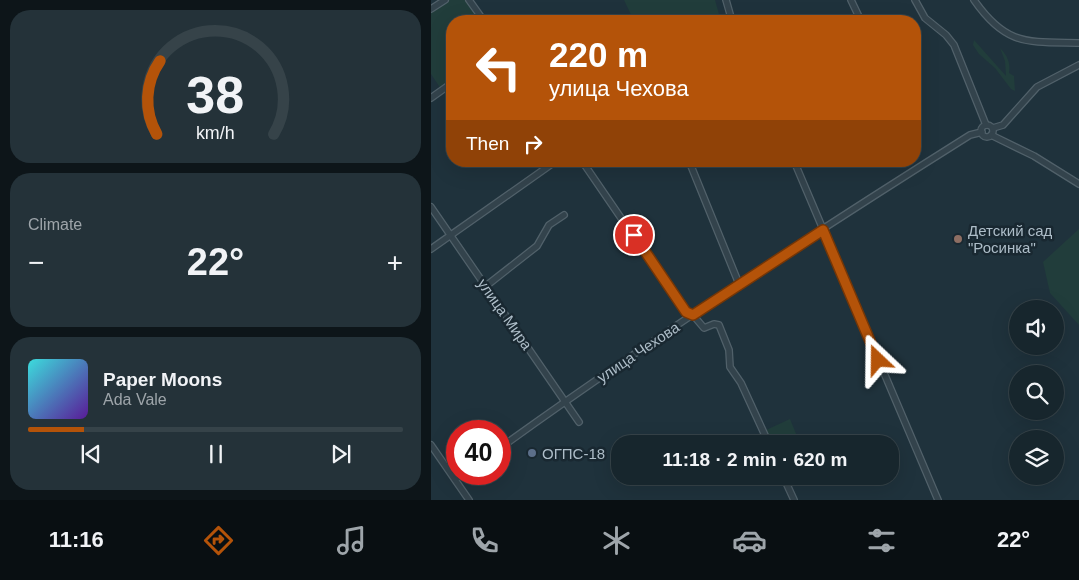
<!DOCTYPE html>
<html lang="en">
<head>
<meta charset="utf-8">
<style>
  body { margin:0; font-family:Arial,sans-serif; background:#243239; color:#f1f3f6; height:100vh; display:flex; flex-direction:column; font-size:19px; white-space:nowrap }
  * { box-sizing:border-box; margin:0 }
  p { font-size:16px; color:#9ea5aa }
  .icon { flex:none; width:28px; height:28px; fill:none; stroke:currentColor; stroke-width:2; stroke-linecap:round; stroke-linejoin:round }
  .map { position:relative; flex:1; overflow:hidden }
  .drawer { display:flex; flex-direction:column; gap:10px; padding:10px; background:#0d1519; width:431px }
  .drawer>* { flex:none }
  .hud { position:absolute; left:15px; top:15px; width:475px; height:152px; border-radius:20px; box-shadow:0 5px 20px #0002,0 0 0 1px #364349; background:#b45309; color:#fff; overflow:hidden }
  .buttons { position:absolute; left:578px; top:300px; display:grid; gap:10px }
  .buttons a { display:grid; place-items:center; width:55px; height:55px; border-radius:50%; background:#17262d; box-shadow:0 5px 20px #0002,0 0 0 1px #364349; font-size:25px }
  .speed { position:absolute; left:15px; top:420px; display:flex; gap:10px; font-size:25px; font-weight:700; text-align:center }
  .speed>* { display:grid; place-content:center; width:65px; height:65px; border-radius:50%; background:#17262d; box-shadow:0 5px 20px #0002,0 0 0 1px #364349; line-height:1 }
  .speed .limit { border:8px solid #d22; background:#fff; color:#111 }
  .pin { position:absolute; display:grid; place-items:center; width:42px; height:42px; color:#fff; margin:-21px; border:2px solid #fff; border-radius:50%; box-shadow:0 1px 5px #0007 }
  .me { position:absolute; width:55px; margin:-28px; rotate:337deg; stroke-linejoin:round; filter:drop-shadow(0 0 4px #0008) }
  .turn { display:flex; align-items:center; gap:18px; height:105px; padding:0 20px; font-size:22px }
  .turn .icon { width:65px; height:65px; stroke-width:2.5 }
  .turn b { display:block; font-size:35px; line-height:42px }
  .then { display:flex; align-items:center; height:48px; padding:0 20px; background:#0003; gap:10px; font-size:19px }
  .big { font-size:38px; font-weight:800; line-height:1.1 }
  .drawer .widget { flex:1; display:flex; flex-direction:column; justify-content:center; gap:8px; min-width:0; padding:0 18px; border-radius:20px; background:#243239 }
  .drawer .dial { align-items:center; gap:0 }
  .dial svg { height:130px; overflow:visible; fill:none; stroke:#364349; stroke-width:7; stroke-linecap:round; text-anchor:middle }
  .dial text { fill:#f1f3f6; stroke:none }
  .song { display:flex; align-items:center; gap:15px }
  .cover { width:60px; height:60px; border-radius:8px; background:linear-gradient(135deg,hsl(180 70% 55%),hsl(270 70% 35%)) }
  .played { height:5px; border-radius:2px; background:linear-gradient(90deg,#b45309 15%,#364349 15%) }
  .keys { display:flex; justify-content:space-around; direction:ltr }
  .heat { display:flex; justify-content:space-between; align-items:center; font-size:28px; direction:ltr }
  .trip { position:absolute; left:180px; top:435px; width:288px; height:50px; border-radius:20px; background:#17262d; box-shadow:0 5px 20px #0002,0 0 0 1px #364349; font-weight:800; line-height:50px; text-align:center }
  .menu { display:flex; height:80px; justify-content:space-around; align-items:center; background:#090f12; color:#9ea5aa }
  .menu .icon { width:35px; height:35px }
  .menu .on { color:#b45309 }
  .menu b { font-size:22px; color:#f1f3f6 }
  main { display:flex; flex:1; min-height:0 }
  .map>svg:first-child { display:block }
  .green { fill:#213d3b }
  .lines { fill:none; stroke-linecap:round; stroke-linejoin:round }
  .minor-casing { stroke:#51616a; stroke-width:8 }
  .minor { stroke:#33434c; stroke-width:5.5 }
  .route-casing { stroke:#753606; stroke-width:12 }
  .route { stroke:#b45309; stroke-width:9 }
  .education-dot { fill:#8d6e63; stroke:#192831; stroke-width:2 }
  .service-dot { fill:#5c6f8a; stroke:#192831; stroke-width:2 }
  .labels { text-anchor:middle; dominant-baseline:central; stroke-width:5; stroke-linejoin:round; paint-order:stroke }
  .poi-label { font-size:15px; fill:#aebec9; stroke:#192831; text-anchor:start }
  .street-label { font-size:15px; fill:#aebec9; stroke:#192831 }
</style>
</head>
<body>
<main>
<section class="drawer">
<div class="widget dial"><svg viewBox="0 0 100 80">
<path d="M14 69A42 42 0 1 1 86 69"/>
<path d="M14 69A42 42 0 0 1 16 24" stroke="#b45309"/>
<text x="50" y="56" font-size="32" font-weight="700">38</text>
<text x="50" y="72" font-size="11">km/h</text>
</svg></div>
<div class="widget"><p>Climate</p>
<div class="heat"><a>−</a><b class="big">22°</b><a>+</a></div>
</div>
<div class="widget">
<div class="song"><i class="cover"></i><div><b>Paper Moons</b><p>Ada Vale</p></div></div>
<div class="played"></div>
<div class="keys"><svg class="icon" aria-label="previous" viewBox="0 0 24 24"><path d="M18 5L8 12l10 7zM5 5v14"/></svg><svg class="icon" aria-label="pause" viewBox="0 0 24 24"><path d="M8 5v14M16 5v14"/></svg><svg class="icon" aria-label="next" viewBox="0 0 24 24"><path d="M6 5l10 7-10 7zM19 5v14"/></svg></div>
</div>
</section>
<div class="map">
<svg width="648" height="500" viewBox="0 0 648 500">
  <rect width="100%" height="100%" fill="#1f323c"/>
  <g class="green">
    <polygon points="18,0 35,0 50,21 21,21 21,81 10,89 0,74 0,12"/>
    <polygon points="193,0 284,0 290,21 203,21"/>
    <path d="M543,40L575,76L574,61L569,48C576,55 580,63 578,73L583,76L584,91L580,89L564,68L548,54L542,45Z"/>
    <polygon points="648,229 648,325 619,293 612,262"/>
    <polygon points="359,419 366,436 347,444 340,444 335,430"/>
  </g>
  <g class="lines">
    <g class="minor-casing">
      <g id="minor">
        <polyline points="38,0 53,21"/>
        <polyline points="295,0 301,21"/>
        <polyline points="420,0 430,21"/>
        <polyline points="484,0 494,18 515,35 523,45 555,125"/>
        <path d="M543,0C575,46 596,42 648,43"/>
        <polyline points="0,9 14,0"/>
        <polyline points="127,19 129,21"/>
        <polyline points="0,98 21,83"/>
        <circle cx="556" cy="131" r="6"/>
        <polyline points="562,128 572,125 606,87 648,65"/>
        <polyline points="560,135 603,156 648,184"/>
        <polyline points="151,161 255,313 262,315 273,328 283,324 288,325 298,350 299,367 310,383 338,444"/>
        <polyline points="258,161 308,284"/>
        <polyline points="363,161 507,500"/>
        <polyline points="0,207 148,422"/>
        <polyline points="0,249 125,161"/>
        <polyline points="55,286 106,246 118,225 133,215"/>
        <polyline points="0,445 38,500"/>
        <path d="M69,448C222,338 380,235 539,135L551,132"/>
        <polyline points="352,476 363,500"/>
        <polyline points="24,479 32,474"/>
      </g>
    </g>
    <use href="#minor" class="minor"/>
  </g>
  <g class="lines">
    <g class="route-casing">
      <polyline id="route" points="203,235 255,312 262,315 392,230 447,360"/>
    </g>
    <use href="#route" class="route"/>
  </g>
  <circle class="education-dot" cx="527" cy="239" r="5"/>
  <circle class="service-dot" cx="101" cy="453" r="5"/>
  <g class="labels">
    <g class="poi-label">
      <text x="537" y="230">Детский сад<tspan x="537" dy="17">"Росинка"</tspan></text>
      <text x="111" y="453">ОГПС-18</text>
    </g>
    <g class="street-label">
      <text transform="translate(74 314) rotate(55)">улица Мира</text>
      <text transform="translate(207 352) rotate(-34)">улица Чехова</text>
    </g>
  </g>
</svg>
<div class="buttons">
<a><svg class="icon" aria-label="sound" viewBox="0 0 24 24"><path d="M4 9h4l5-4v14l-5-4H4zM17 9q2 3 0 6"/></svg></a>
<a><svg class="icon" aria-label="search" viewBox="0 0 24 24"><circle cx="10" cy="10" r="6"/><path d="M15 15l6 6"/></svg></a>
<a><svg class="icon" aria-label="layers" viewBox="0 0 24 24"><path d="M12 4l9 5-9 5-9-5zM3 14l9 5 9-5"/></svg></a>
</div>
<div class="speed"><div class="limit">40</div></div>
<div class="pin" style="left:203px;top:235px;background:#d93025"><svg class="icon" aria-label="arrive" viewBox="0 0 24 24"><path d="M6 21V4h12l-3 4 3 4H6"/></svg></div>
<svg class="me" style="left:447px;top:360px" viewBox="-20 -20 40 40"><path d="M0-17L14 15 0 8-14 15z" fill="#b45309" stroke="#fff" stroke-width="4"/></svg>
<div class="trip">11:18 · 2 min · 620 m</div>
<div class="hud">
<div class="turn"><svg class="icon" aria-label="left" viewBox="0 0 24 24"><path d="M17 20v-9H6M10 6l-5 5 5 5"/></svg><div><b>220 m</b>улица Чехова</div></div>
<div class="then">Then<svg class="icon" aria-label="right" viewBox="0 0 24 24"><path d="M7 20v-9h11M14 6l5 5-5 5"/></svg></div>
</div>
</div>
</main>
<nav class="menu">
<b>11:16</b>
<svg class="icon on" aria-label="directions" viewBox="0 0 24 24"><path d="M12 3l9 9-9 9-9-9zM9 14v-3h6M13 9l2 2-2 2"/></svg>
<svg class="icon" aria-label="music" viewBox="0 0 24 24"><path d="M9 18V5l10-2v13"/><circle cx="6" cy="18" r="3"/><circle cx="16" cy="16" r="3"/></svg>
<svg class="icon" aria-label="phone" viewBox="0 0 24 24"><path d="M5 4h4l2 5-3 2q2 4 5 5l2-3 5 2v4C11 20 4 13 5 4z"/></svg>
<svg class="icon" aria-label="climate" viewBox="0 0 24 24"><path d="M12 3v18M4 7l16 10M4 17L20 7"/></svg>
<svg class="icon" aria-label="car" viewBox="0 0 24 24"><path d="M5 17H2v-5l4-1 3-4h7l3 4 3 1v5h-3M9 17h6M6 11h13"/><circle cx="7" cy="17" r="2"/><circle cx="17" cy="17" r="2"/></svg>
<svg class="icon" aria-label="filters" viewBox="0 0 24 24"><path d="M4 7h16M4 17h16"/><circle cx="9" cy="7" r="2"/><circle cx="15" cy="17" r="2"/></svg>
<b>22°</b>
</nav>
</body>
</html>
